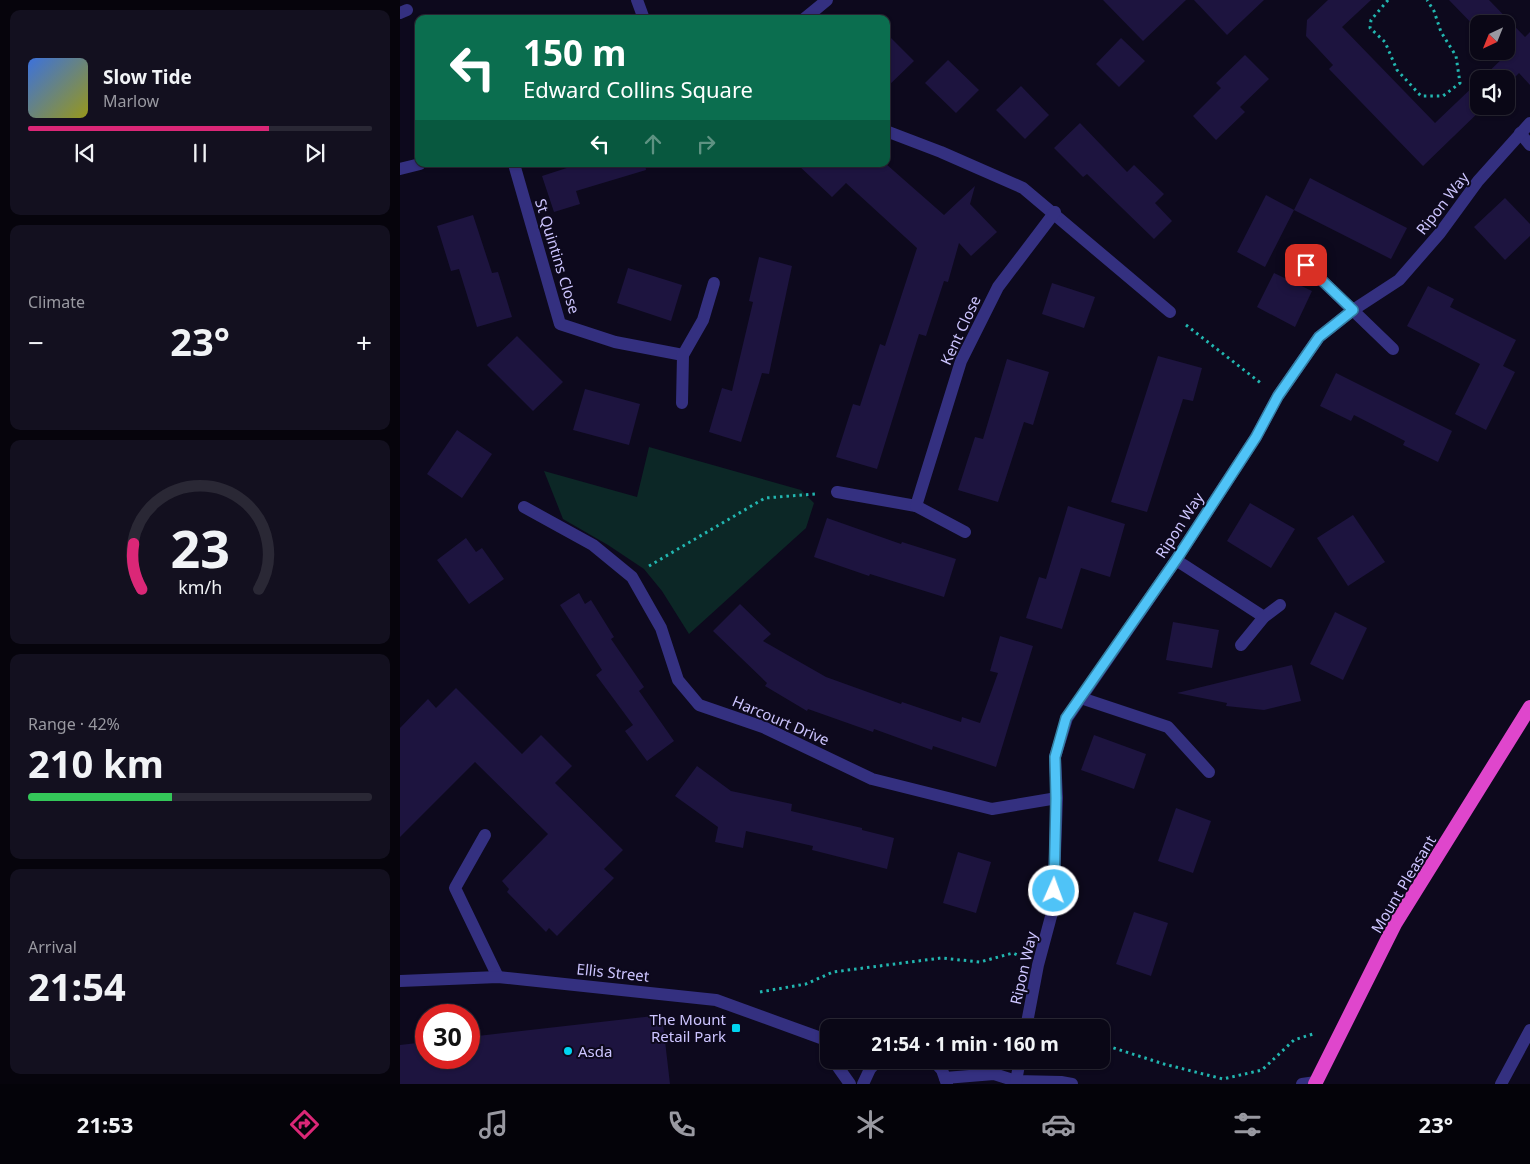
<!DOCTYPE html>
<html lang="en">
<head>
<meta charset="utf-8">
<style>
  body { margin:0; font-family:"Noto Sans",sans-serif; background:#13101f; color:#f1f3f6; height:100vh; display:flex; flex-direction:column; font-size:19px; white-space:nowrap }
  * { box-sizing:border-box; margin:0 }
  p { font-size:16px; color:#9999a1 }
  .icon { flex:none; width:28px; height:28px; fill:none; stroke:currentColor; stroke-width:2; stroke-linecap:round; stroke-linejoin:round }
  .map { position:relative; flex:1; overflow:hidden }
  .drawer { display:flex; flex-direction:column; gap:10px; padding:10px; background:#06040c; width:400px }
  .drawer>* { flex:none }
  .hud { position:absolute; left:15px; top:15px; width:475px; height:152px; border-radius:10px; box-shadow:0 1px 4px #0004,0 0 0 1px #2a2835; background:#0b6e4f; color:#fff; overflow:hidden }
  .needle { width:32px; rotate:223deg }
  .fabs { position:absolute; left:1070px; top:15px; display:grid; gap:10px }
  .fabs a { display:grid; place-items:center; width:45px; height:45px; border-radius:10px; background:#0a0716; box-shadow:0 1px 4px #0004,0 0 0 1px #2a2835; font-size:25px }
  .speed { position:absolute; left:15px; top:1004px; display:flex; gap:10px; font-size:25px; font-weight:700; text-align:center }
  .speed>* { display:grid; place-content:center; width:65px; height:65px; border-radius:50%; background:#0a0716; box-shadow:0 1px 4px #0004,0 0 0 1px #2a2835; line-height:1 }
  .speed .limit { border:8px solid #d22; background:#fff; color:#111 }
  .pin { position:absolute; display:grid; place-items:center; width:42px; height:42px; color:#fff; margin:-21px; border-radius:10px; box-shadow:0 2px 8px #0006 }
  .me { position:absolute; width:55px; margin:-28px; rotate:2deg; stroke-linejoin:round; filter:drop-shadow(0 0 4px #0008) }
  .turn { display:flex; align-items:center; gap:18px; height:105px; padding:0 25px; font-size:22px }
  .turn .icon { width:65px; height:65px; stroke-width:2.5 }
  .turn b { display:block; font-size:35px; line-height:42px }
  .lanes { display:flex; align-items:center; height:48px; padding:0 25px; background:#0003; justify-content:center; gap:25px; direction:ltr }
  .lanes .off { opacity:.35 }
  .big { font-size:38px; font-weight:700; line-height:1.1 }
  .drawer .tile { flex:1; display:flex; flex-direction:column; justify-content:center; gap:8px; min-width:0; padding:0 18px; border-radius:10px; background:#13101f }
  .drawer .dial { align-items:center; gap:0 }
  .dial svg { height:130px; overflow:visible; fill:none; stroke:#2a2835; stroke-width:7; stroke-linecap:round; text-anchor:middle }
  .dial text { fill:#f1f3f6; stroke:none }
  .song { display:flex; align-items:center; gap:15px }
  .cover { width:60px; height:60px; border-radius:8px; background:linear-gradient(135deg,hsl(220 70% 55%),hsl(60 70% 35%)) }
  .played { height:5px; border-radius:2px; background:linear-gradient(90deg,#db2777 70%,#2a2835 70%) }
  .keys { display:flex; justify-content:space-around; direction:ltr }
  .heat { display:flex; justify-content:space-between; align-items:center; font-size:28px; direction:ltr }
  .charge { height:8px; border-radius:4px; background:linear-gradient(90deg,#34c759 42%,#2a2835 0) }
  .trip { position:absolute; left:420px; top:1019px; width:290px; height:50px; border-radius:10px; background:#0a0716; box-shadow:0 1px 4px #0004,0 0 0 1px #2a2835; font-weight:700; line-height:50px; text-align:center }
  .menu { display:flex; height:80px; justify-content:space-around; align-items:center; background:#040309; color:#9999a1 }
  .menu .icon { width:35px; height:35px }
  .menu .active { color:#db2777 }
  .menu b { font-size:22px; color:#f1f3f6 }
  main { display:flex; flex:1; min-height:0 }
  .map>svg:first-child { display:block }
  .green { fill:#0c2726 }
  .building { fill:#1d143f }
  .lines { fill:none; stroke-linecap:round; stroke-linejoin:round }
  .path { stroke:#22b6b0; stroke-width:3; stroke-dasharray:2.5 4; stroke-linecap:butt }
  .service { stroke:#343080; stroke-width:12 }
  .minor { stroke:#343080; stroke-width:12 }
  .trunk { stroke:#df46cc; stroke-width:14 }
  .route-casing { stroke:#337fa1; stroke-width:12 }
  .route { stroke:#4fc3f7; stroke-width:9 }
  .poi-dot { fill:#00d4f0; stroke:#0d091d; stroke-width:2 }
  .labels { text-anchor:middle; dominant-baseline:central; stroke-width:4; stroke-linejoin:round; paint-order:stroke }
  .street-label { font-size:15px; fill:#cdc5ff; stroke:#0d091d }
  .poi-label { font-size:15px; fill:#cdc5ff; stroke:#0d091d; text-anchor:end }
</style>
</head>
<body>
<main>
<section class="drawer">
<div class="tile">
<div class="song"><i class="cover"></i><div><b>Slow Tide</b><p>Marlow</p></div></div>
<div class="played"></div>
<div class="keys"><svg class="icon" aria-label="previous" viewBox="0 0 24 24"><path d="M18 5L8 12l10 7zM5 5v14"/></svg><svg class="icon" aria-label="pause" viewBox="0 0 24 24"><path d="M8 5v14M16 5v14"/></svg><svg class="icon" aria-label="next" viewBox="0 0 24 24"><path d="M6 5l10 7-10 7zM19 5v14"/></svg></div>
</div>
<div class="tile"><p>Climate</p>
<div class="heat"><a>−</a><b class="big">23°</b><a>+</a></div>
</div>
<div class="tile dial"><svg viewBox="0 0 100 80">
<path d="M14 69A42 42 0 1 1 86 69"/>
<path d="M14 69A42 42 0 0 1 9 41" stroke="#db2777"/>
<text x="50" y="56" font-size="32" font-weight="700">23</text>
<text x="50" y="72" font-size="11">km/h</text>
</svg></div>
<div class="tile"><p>Range · 42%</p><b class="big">210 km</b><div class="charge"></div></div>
<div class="tile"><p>Arrival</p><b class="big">21:54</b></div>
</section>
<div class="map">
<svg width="1130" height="1084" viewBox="0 0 1130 1084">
  <rect width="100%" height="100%" fill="#0d091d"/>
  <polygon class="green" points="249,447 401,490 414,503 406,528 289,634 262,591 244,569 208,545 163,519 144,471 237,497"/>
  <g class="building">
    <polygon points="703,0 786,0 743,41"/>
    <polygon points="794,0 864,0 827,35"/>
    <polygon points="928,0 971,0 942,27 1035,123 1079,81 1079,106 1085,106 1023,166 929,69 933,65 906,36 907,20"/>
    <polygon points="1049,0 1089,0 1125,37 1130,32 1130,85 1119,73 1106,86 1106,79 1081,79 1104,57 1098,51 1106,51 1106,24 1079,24 1079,31"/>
    <polygon points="486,33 514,61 486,88"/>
    <polygon points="721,38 745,61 719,87 696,64"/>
    <polygon points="845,55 869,79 840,107 845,112 816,140 793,116 821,88 816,83"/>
    <polygon points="548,60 579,90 556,113 525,83"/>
    <polygon points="621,86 649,115 625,139 596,110"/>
    <polygon points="680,123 727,172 734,165 764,194 755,203 772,221 754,239 687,174 683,177 654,148"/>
    <polygon points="179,164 245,164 246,170 176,191 180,204 154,212 142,176"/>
    <polygon points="397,164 486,164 544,215 575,186 570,204 597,232 571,256 559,243 548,282 544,281 526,336 519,334 477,469 436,457 453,404 460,406 480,344 485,346 517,248 446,183 432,197"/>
    <polygon points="910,178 1007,228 991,259 894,210"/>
    <polygon points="866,195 894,210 865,267 837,252"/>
    <polygon points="1105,198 1130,224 1130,236 1105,260 1074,227"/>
    <polygon points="73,215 92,273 98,272 112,317 77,327 59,269 51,271 37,226"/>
    <polygon points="359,257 392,266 369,374 362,373 341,442 309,432 322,388 332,391 353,302 349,301"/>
    <polygon points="228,268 282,285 271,321 217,303"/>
    <polygon points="874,273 912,291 895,327 857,307"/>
    <polygon points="652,283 695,297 684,328 642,314"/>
    <polygon points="1028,286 1054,299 1050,307 1116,340 1103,366 1115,372 1086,430 1055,414 1080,364 1007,326"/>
    <polygon points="117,336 163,382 133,411 87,365"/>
    <polygon points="758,356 802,368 793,401 783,399 747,512 711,502"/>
    <polygon points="607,359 649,372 633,425 624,422 598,502 558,490 575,437 583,439"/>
    <polygon points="936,373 1052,431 1038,462 1003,445 1005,441 954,415 951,421 920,406"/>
    <polygon points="185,389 240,404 229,445 173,430"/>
    <polygon points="57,430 92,454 62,498 27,474"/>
    <polygon points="850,503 895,529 871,568 827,541"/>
    <polygon points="668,506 725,524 710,577 681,568 662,629 626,618 639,577 646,579"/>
    <polygon points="953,515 985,562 948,586 917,538"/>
    <polygon points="427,518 501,544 502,542 556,559 544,597 470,574 469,576 414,557"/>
    <polygon points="66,538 76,552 82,548 104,579 69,604 37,560"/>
    <polygon points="179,593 185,604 191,600 214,637 211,639 244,687 239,691 274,741 247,761 225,731 233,725 196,675 202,670 160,605"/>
    <polygon points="340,604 371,634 363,641 426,677 501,704 502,702 561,722 562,717 580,723 598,673 590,671 600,636 633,646 596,767 533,746 532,750 474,729 473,732 408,709 407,711 365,686 367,683 313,631"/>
    <polygon points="935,612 967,628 943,680 910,664"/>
    <polygon points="773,622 819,630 812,668 766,660"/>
    <polygon points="892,665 901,701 864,710 826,706 827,703 777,693"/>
    <polygon points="56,688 122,754 141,735 172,766 155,783 223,850 204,869 214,878 157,936 149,928 146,932 107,892 109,889 102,881 148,834 75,762 0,837 0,728 28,699 36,708"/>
    <polygon points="694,735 746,754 734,789 681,770"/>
    <polygon points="297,766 331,791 392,804 391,811 462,828 462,830 494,838 487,869 412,850 413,846 346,831 343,848 315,842 318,827 275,796"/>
    <polygon points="776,808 811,821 793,873 758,861"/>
    <polygon points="558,852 591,862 576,913 543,903"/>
    <polygon points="734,912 768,923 751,976 716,964"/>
    <polygon points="262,1015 270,1084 0,1084 0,1045 26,1042 26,1058 69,1058 69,1037"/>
  </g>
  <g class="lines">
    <g class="path">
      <polyline points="988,0 971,20 970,28 985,42 997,70 1021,96 1043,96 1060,83 1056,56 1041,32 1034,11 1027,0"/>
      <polyline points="786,325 862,384"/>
      <polyline points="249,566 365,498 416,494"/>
      <polyline points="360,992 406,984 433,972 541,958 580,962 613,953 620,956"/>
      <polyline points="650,1019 654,1028"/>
      <polyline points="701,1044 764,1064 823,1079 862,1070 894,1040 916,1033"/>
    </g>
    <polyline class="service" points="681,698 768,727 809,772"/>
    <g class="minor">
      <polyline points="237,0 244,19"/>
      <polyline points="0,13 7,10"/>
      <polyline points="404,19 427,0"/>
      <polyline points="486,131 541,152 623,188 770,312"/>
      <polyline points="1120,133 1130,145"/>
      <polyline points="114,164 160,324 215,342 283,355"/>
      <polyline points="0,169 20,164"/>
      <polyline points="906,265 993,349"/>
      <polyline points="282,403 283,355 303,320 314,283"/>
      <polyline points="437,492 516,506 565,532"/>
      <polyline points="516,506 561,361 598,287 655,212"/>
      <polyline points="124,507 193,545 232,577 261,628 278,680 299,705 363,727 472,779 592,809 657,798"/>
      <polyline points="776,560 864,617"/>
      <polyline points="841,645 864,617 880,605"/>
      <polyline points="85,835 55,888 98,977"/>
      <polyline points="0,981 98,977 316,1000 429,1041"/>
      <polyline points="626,1028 638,965 653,909 657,798 655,757 667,718 776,560 856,437 878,396 919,337 953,310 999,280 1040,233 1078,181 1130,123"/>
      <polyline points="433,1060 450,1084"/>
      <polyline points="533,1060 542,1070 547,1084"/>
      <polyline points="545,1078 594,1074 616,1081 661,1082 672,1084"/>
      <polyline points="616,1081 620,1060"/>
      <polyline points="463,1084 470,1069 478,1060"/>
      <polyline points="902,1084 916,1082"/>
      <polyline points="1101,1084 1130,1030"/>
    </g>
    <polyline class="trunk" points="915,1084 995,924 1130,707"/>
  </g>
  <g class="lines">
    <g class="route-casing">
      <polyline id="route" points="654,891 656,798 655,757 666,718 776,560 856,437 878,396 919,337 953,310 906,265"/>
    </g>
    <use href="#route" class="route"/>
  </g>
  <g class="poi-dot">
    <rect x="331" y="1023" width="10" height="10" rx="2.5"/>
    <circle cx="168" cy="1051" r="5"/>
  </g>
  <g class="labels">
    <g class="street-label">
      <text transform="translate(1042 203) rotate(-52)">Ripon Way</text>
      <text transform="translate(158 256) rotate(73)">St Quintins Close</text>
      <text transform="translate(560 330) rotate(-65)">Kent Close</text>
      <text transform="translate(779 525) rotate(-57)">Ripon Way</text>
      <text transform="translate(381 720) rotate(23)">Harcourt Drive</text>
      <text transform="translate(1003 884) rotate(-59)">Mount Pleasant</text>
      <text transform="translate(623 968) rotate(-77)">Ripon Way</text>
      <text transform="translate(213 972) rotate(6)">Ellis Street</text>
    </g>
    <g class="poi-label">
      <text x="326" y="1019">The Mount<tspan x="326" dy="17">Retail Park</tspan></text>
      <text x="178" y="1051" text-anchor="start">Asda</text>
    </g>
  </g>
</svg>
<div class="fabs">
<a><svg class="needle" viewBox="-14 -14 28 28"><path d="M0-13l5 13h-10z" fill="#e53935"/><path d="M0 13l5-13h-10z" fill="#9999a1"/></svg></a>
<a><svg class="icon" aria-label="sound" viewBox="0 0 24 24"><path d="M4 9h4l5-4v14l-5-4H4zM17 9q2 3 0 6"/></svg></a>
</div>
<div class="speed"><div class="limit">30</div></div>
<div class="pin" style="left:906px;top:265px;background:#d93025"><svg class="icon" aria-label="arrive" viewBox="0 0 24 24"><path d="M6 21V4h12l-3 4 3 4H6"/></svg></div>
<svg class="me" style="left:654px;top:891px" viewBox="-20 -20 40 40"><circle r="17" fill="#4fc3f7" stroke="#fff" stroke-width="3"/><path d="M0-11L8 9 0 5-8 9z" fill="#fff"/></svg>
<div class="trip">21:54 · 1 min · 160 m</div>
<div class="hud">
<div class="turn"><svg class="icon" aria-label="left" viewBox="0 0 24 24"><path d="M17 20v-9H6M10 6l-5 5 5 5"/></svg><div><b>150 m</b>Edward Collins Square</div></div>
<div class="lanes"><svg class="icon" aria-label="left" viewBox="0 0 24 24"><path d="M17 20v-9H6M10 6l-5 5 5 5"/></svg><svg class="icon off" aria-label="ahead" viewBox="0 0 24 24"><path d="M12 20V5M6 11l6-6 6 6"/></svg><svg class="icon off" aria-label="right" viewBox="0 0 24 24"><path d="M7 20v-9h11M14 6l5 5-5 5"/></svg></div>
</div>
</div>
</main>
<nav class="menu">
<b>21:53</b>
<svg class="icon active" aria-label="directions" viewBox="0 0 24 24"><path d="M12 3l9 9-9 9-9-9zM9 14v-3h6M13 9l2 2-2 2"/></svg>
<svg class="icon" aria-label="music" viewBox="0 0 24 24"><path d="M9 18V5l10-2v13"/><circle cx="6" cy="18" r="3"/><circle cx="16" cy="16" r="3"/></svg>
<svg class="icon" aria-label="phone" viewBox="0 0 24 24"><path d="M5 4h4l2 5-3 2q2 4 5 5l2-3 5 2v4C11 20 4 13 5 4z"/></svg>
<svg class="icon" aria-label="climate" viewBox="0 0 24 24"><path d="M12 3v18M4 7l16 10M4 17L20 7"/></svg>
<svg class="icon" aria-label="car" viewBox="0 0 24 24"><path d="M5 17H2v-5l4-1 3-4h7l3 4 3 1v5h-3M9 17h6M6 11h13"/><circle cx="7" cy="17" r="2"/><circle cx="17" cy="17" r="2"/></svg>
<svg class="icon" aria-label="filters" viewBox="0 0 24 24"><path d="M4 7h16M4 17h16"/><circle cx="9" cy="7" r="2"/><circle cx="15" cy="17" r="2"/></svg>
<b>23°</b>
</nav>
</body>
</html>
